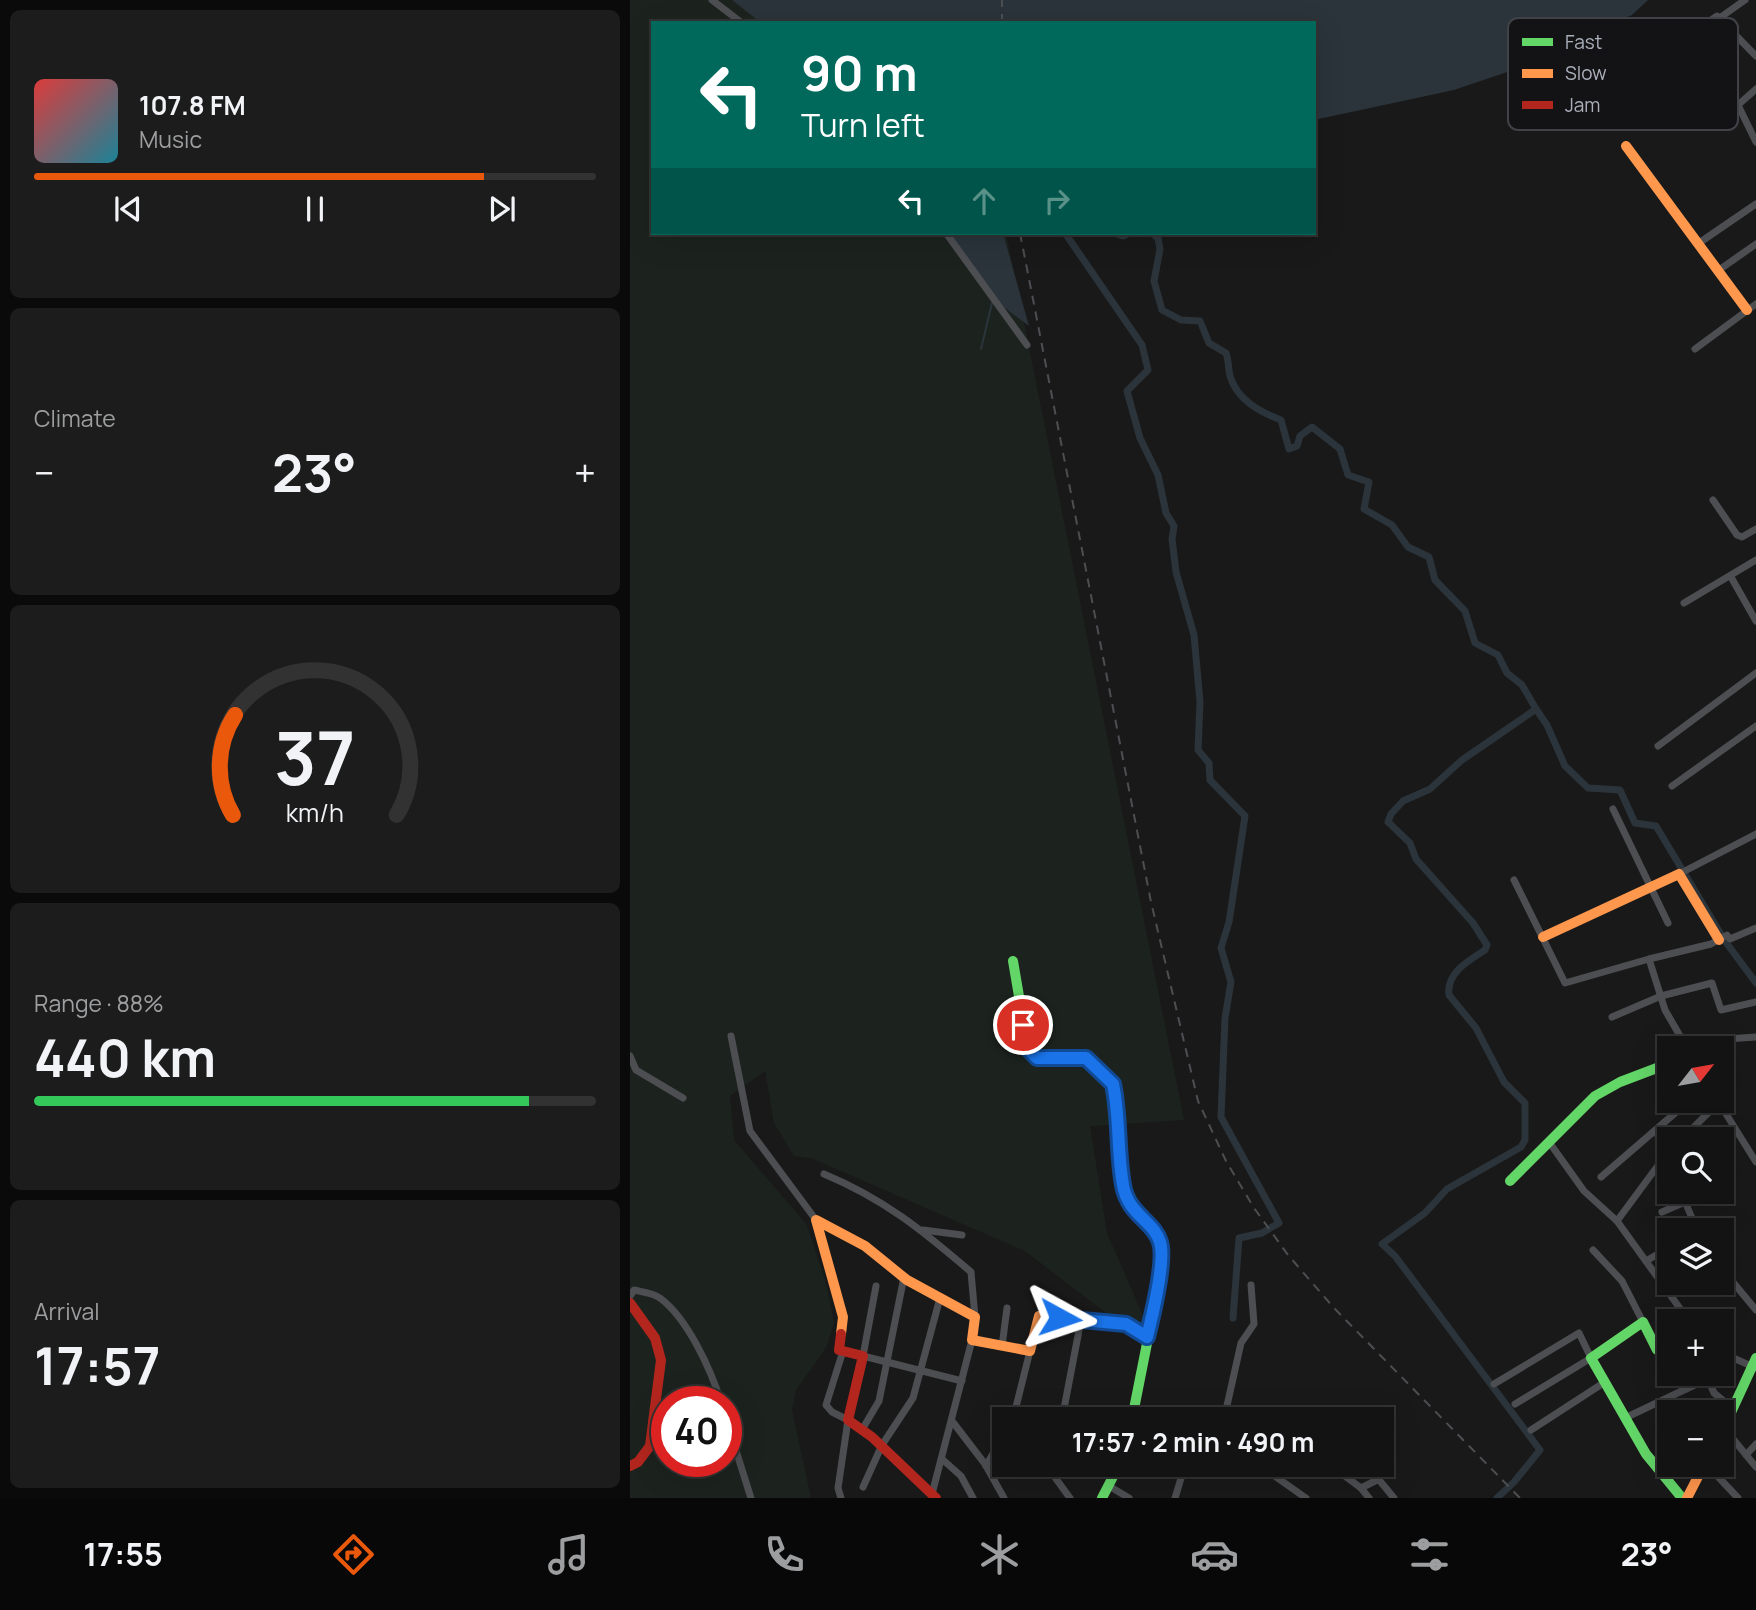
<!DOCTYPE html>
<html lang="en">
<head>
<meta charset="utf-8">
<style>
  body { margin:0; font-family:Manrope,sans-serif; background:#1c1c1c; color:#f1f3f6; height:100vh; display:flex; flex-direction:column; font-size:26px; white-space:nowrap }
  * { box-sizing:border-box; margin:0 }
  p { font-size:23px; color:#9d9ea0 }
  .icon { flex:none; width:38px; height:38px; fill:none; stroke:currentColor; stroke-width:2; stroke-linecap:round; stroke-linejoin:round }
  .map { position:relative; flex:1; overflow:hidden }
  .details { display:flex; flex-direction:column; gap:10px; padding:10px; background:#0a0a0a; width:630px }
  .details>* { flex:none }
  .banner { position:absolute; left:21px; top:21px; width:665px; height:214px; border-radius:0px; box-shadow:0 7px 28px #0002,0 0 0 2px #323233; background:#00695c; color:#fff; overflow:hidden }
  .needle { width:46px; rotate:59deg }
  .fabs { position:absolute; left:1027px; top:1036px; display:grid; gap:14px }
  .fabs a { display:grid; place-items:center; width:77px; height:77px; border-radius:0px; background:#131313; box-shadow:0 7px 28px #0002,0 0 0 2px #323233; font-size:35px }
  .speed { position:absolute; left:21px; top:1386px; display:flex; gap:14px; font-size:35px; font-weight:700; text-align:center }
  .speed>* { display:grid; place-content:center; width:91px; height:91px; border-radius:50%; background:#131313; box-shadow:0 7px 28px #0002,0 0 0 2px #323233; line-height:1 }
  .speed .limit { border:10px solid #d22; background:#fff; color:#111 }
  .pin { position:absolute; display:grid; place-items:center; width:60px; height:60px; color:#fff; margin:-30px; border:4px solid #fff; border-radius:50%; box-shadow:0 2px 7px #0007 }
  .me { position:absolute; width:77px; margin:-38px; rotate:95deg; stroke-linejoin:round; filter:drop-shadow(0 0 5px #0008) }
  .turn { display:flex; align-items:center; gap:24px; height:147px; padding:0 35px; font-size:32px }
  .turn .icon { width:91px; height:91px; stroke-width:2.5 }
  .turn b { display:block; font-size:49px; line-height:60px }
  .lanes { display:flex; align-items:center; height:66px; padding:0 35px; background:#0003; justify-content:center; gap:35px; direction:ltr }
  .lanes .off { opacity:.35 }
  .big { font-size:52px; font-weight:700; line-height:1.1 }
  .details .widget { flex:1; display:flex; flex-direction:column; justify-content:center; gap:10px; min-width:0; padding:0 24px; border-radius:10px; background:#1c1c1c }
  .details .dial { align-items:center; gap:0 }
  .dial svg { height:182px; overflow:visible; fill:none; stroke:#323233; stroke-width:7; stroke-linecap:round; text-anchor:middle }
  .dial text { fill:#f1f3f6; stroke:none }
  .song { display:flex; align-items:center; gap:21px }
  .cover { width:84px; height:84px; border-radius:10px; background:linear-gradient(135deg,hsl(0 70% 55%),hsl(190 70% 35%)) }
  .played { height:7px; border-radius:4px; background:linear-gradient(90deg,#ea580c 80%,#323233 80%) }
  .keys { display:flex; justify-content:space-around; direction:ltr }
  .heat { display:flex; justify-content:space-between; align-items:center; font-size:38px; direction:ltr }
  .charge { height:10px; border-radius:5px; background:linear-gradient(90deg,#34c759 88%,#323233 0) }
  .trip { position:absolute; left:362px; top:1407px; width:402px; height:70px; border-radius:0px; background:#131313; box-shadow:0 7px 28px #0002,0 0 0 2px #323233; font-weight:700; line-height:70px; text-align:center }
  .tab-bar { display:flex; height:112px; justify-content:space-around; align-items:center; background:#080808; color:#9d9ea0 }
  .tab-bar .icon { width:49px; height:49px }
  .tab-bar .on { color:#ea580c }
  .tab-bar b { font-size:32px; color:#f1f3f6 }
  main { display:flex; flex:1; min-height:0 }
  .map>svg:first-child { display:block }
  .green { fill:#1c231e; fill-rule:evenodd }
  .water { fill:#2b343b }
  .lines { fill:none; stroke-linecap:round; stroke-linejoin:round }
  .stream { stroke:#2b343b; stroke-width:2 }
  .canal { stroke:#2b343b; stroke-width:7 }
  .street { stroke:#4d4e52; stroke-width:7 }
  .fast { stroke:#63d668; stroke-width:10 }
  .slow { stroke:#ff974d; stroke-width:10 }
  .jam { stroke:#b3261e; stroke-width:10 }
  .rail { stroke:#4d4e51; stroke-width:2; stroke-dasharray:9 7; stroke-linecap:butt }
  .route-casing { stroke:#114b97; stroke-width:18 }
  .route { stroke:#1a73e8; stroke-width:12 }
  .key { fill:#131315; stroke:#404247; stroke-width:2 }
  .key-label { font-size:19px; fill:#aaafba }
</style>
</head>
<body>
<main>
<section class="details">
<div class="widget">
<div class="song"><i class="cover"></i><div><b>107.8 FM</b><p>Music</p></div></div>
<div class="played"></div>
<div class="keys"><svg class="icon" aria-label="previous" viewBox="0 0 24 24"><path d="M18 5L8 12l10 7zM5 5v14"/></svg><svg class="icon" aria-label="pause" viewBox="0 0 24 24"><path d="M8 5v14M16 5v14"/></svg><svg class="icon" aria-label="next" viewBox="0 0 24 24"><path d="M6 5l10 7-10 7zM19 5v14"/></svg></div>
</div>
<div class="widget"><p>Climate</p>
<div class="heat"><a>−</a><b class="big">23°</b><a>+</a></div>
</div>
<div class="widget dial"><svg viewBox="0 0 100 80">
<path d="M14 69A42 42 0 1 1 86 69"/>
<path d="M14 69A42 42 0 0 1 15 25" stroke="#ea580c"/>
<text x="50" y="56" font-size="32" font-weight="700">37</text>
<text x="50" y="72" font-size="11">km/h</text>
</svg></div>
<div class="widget"><p>Range · 88%</p><b class="big">440 km</b><div class="charge"></div></div>
<div class="widget"><p>Arrival</p><b class="big">17:57</b></div>
</section>
<div class="map">
<svg width="1126" height="1498" viewBox="0 0 1126 1498">
  <rect width="100%" height="100%" fill="#191919"/>
  <path class="green" d="M0,0H102L131,23H23V233H376L554,1120L460,1126L477,1233L518,1327L480,1316L395,1251L181,1158L164,1156L144,1123L135,1071L100,1096L104,1140L177,1225L196,1283L204,1323L196,1348L166,1390L162,1410L181,1498H0ZM37,1402H96V1461H37Z"/>
  <g class="water">
    <polygon points="102,0 1018,0 1002,15 898,58 895,66 824,90 684,120 684,23 131,23"/>
    <polygon points="319,233 373,233 399,326 363,299"/>
  </g>
  <g class="lines">
    <polyline class="stream" points="351,349 362,303"/>
    <g class="canal">
      <polyline points="435,233 512,345 518,370 497,391 510,438 528,475 536,513 544,526 542,539 546,572 564,635 570,702 568,750 579,763 580,780 615,816 599,922 591,948 601,982 595,1018 591,1117 649,1223 632,1233 609,1238 603,1318"/>
      <polyline points="484,233 493,236 499,233"/>
      <path d="M522,233L528,238L530,249L524,281L532,310L551,320L570,321L579,343L596,353C599,361 598,368 600,376C607,400 630,412 651,420L659,449L667,446L670,436L682,427L710,449L718,475L739,482L734,509L762,525L778,547L799,557L805,580L835,611L845,643L868,655L877,673L892,685L906,709L832,760L800,789L773,801L761,814L758,822L780,843L786,859L843,923L857,945L855,950C838,961 816,973 819,995L846,1028L874,1082L895,1103V1140L891,1147L817,1189L795,1213L752,1244L765,1256L910,1450L884,1482L867,1498"/>
      <polyline points="906,709 917,725 935,766 958,788 990,790 1005,823 1026,826 1095,941 1126,983"/>
    </g>
    <g class="street">
      <polyline points="82,0 112,23"/>
      <polyline points="1091,17 1115,0"/>
      <path d="M1031,42C1069,50 1061,31 1087,16L1126,56"/>
      <polyline points="1126,89 1108,105 1126,142"/>
      <polyline points="316,233 397,345"/>
      <polyline points="1069,243 1126,204"/>
      <polyline points="1089,270 1126,244"/>
      <polyline points="1065,349 1126,304"/>
      <polyline points="1083,500 1107,535 1112,537 1126,529"/>
      <polyline points="1101,577 1126,621"/>
      <polyline points="1054,603 1126,560"/>
      <polyline points="1028,746 1126,673"/>
      <polyline points="1042,786 1126,726"/>
      <polyline points="983,809 1038,923"/>
      <polyline points="1049,874 1126,834"/>
      <polyline points="884,880 935,983 1019,959"/>
      <polyline points="982,1017 1031,996 1082,983 1091,1010 1126,1002"/>
      <polyline points="101,1036 120,1131 186,1220"/>
      <polyline points="1057,1048 1035,1010 1019,959 1081,944 1097,935 1100,939 1126,928"/>
      <polyline points="1072,1048 1097,1039 1126,1037"/>
      <polyline points="0,1056 6,1070 53,1098"/>
      <polyline points="1088,1101 1126,1162"/>
      <polyline points="1026,1130 1035,1156 987,1221 1059,1321"/>
      <polyline points="1052,1139 1089,1102"/>
      <polyline points="919,1142 954,1191 987,1221"/>
      <polyline points="1040,1151 1035,1156 1040,1166"/>
      <path d="M194,1174C254,1199 292,1230 341,1272L345,1317"/>
      <polyline points="971,1177 1059,1101"/>
      <polyline points="1051,1192 1067,1230"/>
      <polyline points="1032,1212 1055,1202"/>
      <polyline points="293,1230 332,1235"/>
      <polyline points="963,1250 992,1281 1013,1322"/>
      <polyline points="1016,1261 1040,1247"/>
      <polyline points="1092,1269 1126,1310"/>
      <polyline points="246,1286 233,1356 332,1381"/>
      <path d="M0,1296L4,1290C12,1292 23,1293 30,1298C58,1319 81,1370 91,1402"/>
      <polyline points="372,1346 377,1308"/>
      <polyline points="1031,1348 1040,1363"/>
      <polyline points="1092,1353 1126,1368"/>
      <polyline points="1046,1374 1056,1389 1078,1379 1084,1393 1101,1407"/>
      <polyline points="864,1384 949,1333 961,1358 885,1404"/>
      <polyline points="596,1411 613,1419"/>
      <polyline points="995,1418 1056,1389"/>
      <polyline points="96,1419 121,1498"/>
      <polyline points="383,1419 400,1351"/>
      <polyline points="432,1419 451,1320"/>
      <polyline points="594,1419 611,1343 624,1324 621,1285"/>
      <polyline points="322,1421 355,1464 374,1498"/>
      <polyline points="233,1428 249,1401 274,1277"/>
      <polyline points="1094,1428 1126,1467"/>
      <polyline points="901,1430 975,1382"/>
      <polyline points="1116,1455 1126,1444"/>
      <polyline points="312,1459 331,1476 343,1498"/>
      <polyline points="416,1465 440,1498"/>
      <polyline points="466,1465 482,1480"/>
      <polyline points="629,1465 676,1498"/>
      <polyline points="700,1465 731,1488 749,1479"/>
      <polyline points="1077,1465 1108,1498"/>
      <polyline points="356,1466 374,1434"/>
      <polyline points="740,1469 764,1498"/>
      <polyline points="479,1486 499,1498"/>
      <polyline points="233,1487 252,1445 283,1398 310,1298"/>
      <polyline points="731,1488 739,1498"/>
      <polyline points="302,1494 342,1340"/>
      <polyline points="211,1498 208,1488 218,1420 202,1412 196,1405 213,1351"/>
      <polyline points="545,1498 555,1465"/>
    </g>
    <g class="fast">
      <polyline points="383,961 398,1049 407,1058 456,1058 483,1084 493,1187 505,1214 518,1223 531,1242 528,1288 502,1419"/>
      <polyline points="880,1181 965,1096 990,1082 1040,1063"/>
      <polyline points="430,1318 496,1324 517,1337"/>
      <polyline points="1040,1343 1027,1350 1013,1322 961,1358 1016,1454 1052,1498"/>
      <polyline points="1092,1432 1126,1358"/>
      <polyline points="472,1498 489,1465"/>
    </g>
    <g class="slow">
      <polyline points="996,146 1117,310"/>
      <polyline points="913,937 1049,874 1089,940"/>
      <polyline points="211,1334 213,1317 186,1220 235,1246 277,1280 345,1317 342,1340 400,1351 409,1316 430,1318"/>
      <polyline points="1057,1498 1074,1465"/>
    </g>
    <g class="jam">
      <polyline points="0,1303 25,1338 31,1360 20,1446 8,1462 0,1466"/>
      <polyline points="211,1334 209,1350 233,1356 218,1420 242,1437 306,1498"/>
    </g>
    <g class="rail">
      <polyline points="372,23 372,0"/>
      <polyline points="390,233 521,902 568,1101 596,1161 624,1208 658,1255 704,1308 890,1498"/>
    </g>
  </g>
  <g class="lines">
    <g class="route-casing">
      <path id="route" d="M393,1025L398,1049L407,1058H456L483,1084C490,1117 487,1152 493,1185C498,1215 524,1221 530,1242C536,1260 522,1317 517,1337L496,1324L430,1318"/>
    </g>
    <use href="#route" class="route"/>
  </g>
  <rect x="878" y="18" width="230" height="112" rx="10" class="key"/>
  <rect x="892" y="38" width="31" height="8" fill="#63d668"/>
  <rect x="892" y="69" width="31" height="9" fill="#ff974d"/>
  <rect x="892" y="101" width="31" height="8" fill="#b3261e"/>
  <g class="key-label">
    <text x="935" y="49">Fast</text>
    <text x="935" y="80">Slow</text>
    <text x="935" y="112">Jam</text>
  </g>
</svg>
<div class="fabs">
<a><svg class="needle" viewBox="-14 -14 28 28"><path d="M0-13l5 13h-10z" fill="#e53935"/><path d="M0 13l5-13h-10z" fill="#9d9ea0"/></svg></a>
<a><svg class="icon" aria-label="search" viewBox="0 0 24 24"><circle cx="10" cy="10" r="6"/><path d="M15 15l6 6"/></svg></a>
<a><svg class="icon" aria-label="layers" viewBox="0 0 24 24"><path d="M12 4l9 5-9 5-9-5zM3 14l9 5 9-5"/></svg></a>
<a>+</a>
<a>−</a>
</div>
<div class="speed"><div class="limit">40</div></div>
<div class="pin" style="left:393px;top:1025px;background:#d93025"><svg class="icon" aria-label="arrive" viewBox="0 0 24 24"><path d="M6 21V4h12l-3 4 3 4H6"/></svg></div>
<svg class="me" style="left:430px;top:1318px" viewBox="-20 -20 40 40"><path d="M0-17L14 15 0 8-14 15z" fill="#1a73e8" stroke="#fff" stroke-width="4"/></svg>
<div class="trip">17:57 · 2 min · 490 m</div>
<div class="banner">
<div class="turn"><svg class="icon" aria-label="left" viewBox="0 0 24 24"><path d="M17 20v-9H6M10 6l-5 5 5 5"/></svg><div><b>90 m</b>Turn left</div></div>
<div class="lanes"><svg class="icon" aria-label="left" viewBox="0 0 24 24"><path d="M17 20v-9H6M10 6l-5 5 5 5"/></svg><svg class="icon off" aria-label="ahead" viewBox="0 0 24 24"><path d="M12 20V5M6 11l6-6 6 6"/></svg><svg class="icon off" aria-label="right" viewBox="0 0 24 24"><path d="M7 20v-9h11M14 6l5 5-5 5"/></svg></div>
</div>
</div>
</main>
<nav class="tab-bar">
<b>17:55</b>
<svg class="icon on" aria-label="directions" viewBox="0 0 24 24"><path d="M12 3l9 9-9 9-9-9zM9 14v-3h6M13 9l2 2-2 2"/></svg>
<svg class="icon" aria-label="music" viewBox="0 0 24 24"><path d="M9 18V5l10-2v13"/><circle cx="6" cy="18" r="3"/><circle cx="16" cy="16" r="3"/></svg>
<svg class="icon" aria-label="phone" viewBox="0 0 24 24"><path d="M5 4h4l2 5-3 2q2 4 5 5l2-3 5 2v4C11 20 4 13 5 4z"/></svg>
<svg class="icon" aria-label="climate" viewBox="0 0 24 24"><path d="M12 3v18M4 7l16 10M4 17L20 7"/></svg>
<svg class="icon" aria-label="car" viewBox="0 0 24 24"><path d="M5 17H2v-5l4-1 3-4h7l3 4 3 1v5h-3M9 17h6M6 11h13"/><circle cx="7" cy="17" r="2"/><circle cx="17" cy="17" r="2"/></svg>
<svg class="icon" aria-label="filters" viewBox="0 0 24 24"><path d="M4 7h16M4 17h16"/><circle cx="9" cy="7" r="2"/><circle cx="15" cy="17" r="2"/></svg>
<b>23°</b>
</nav>
</body>
</html>
